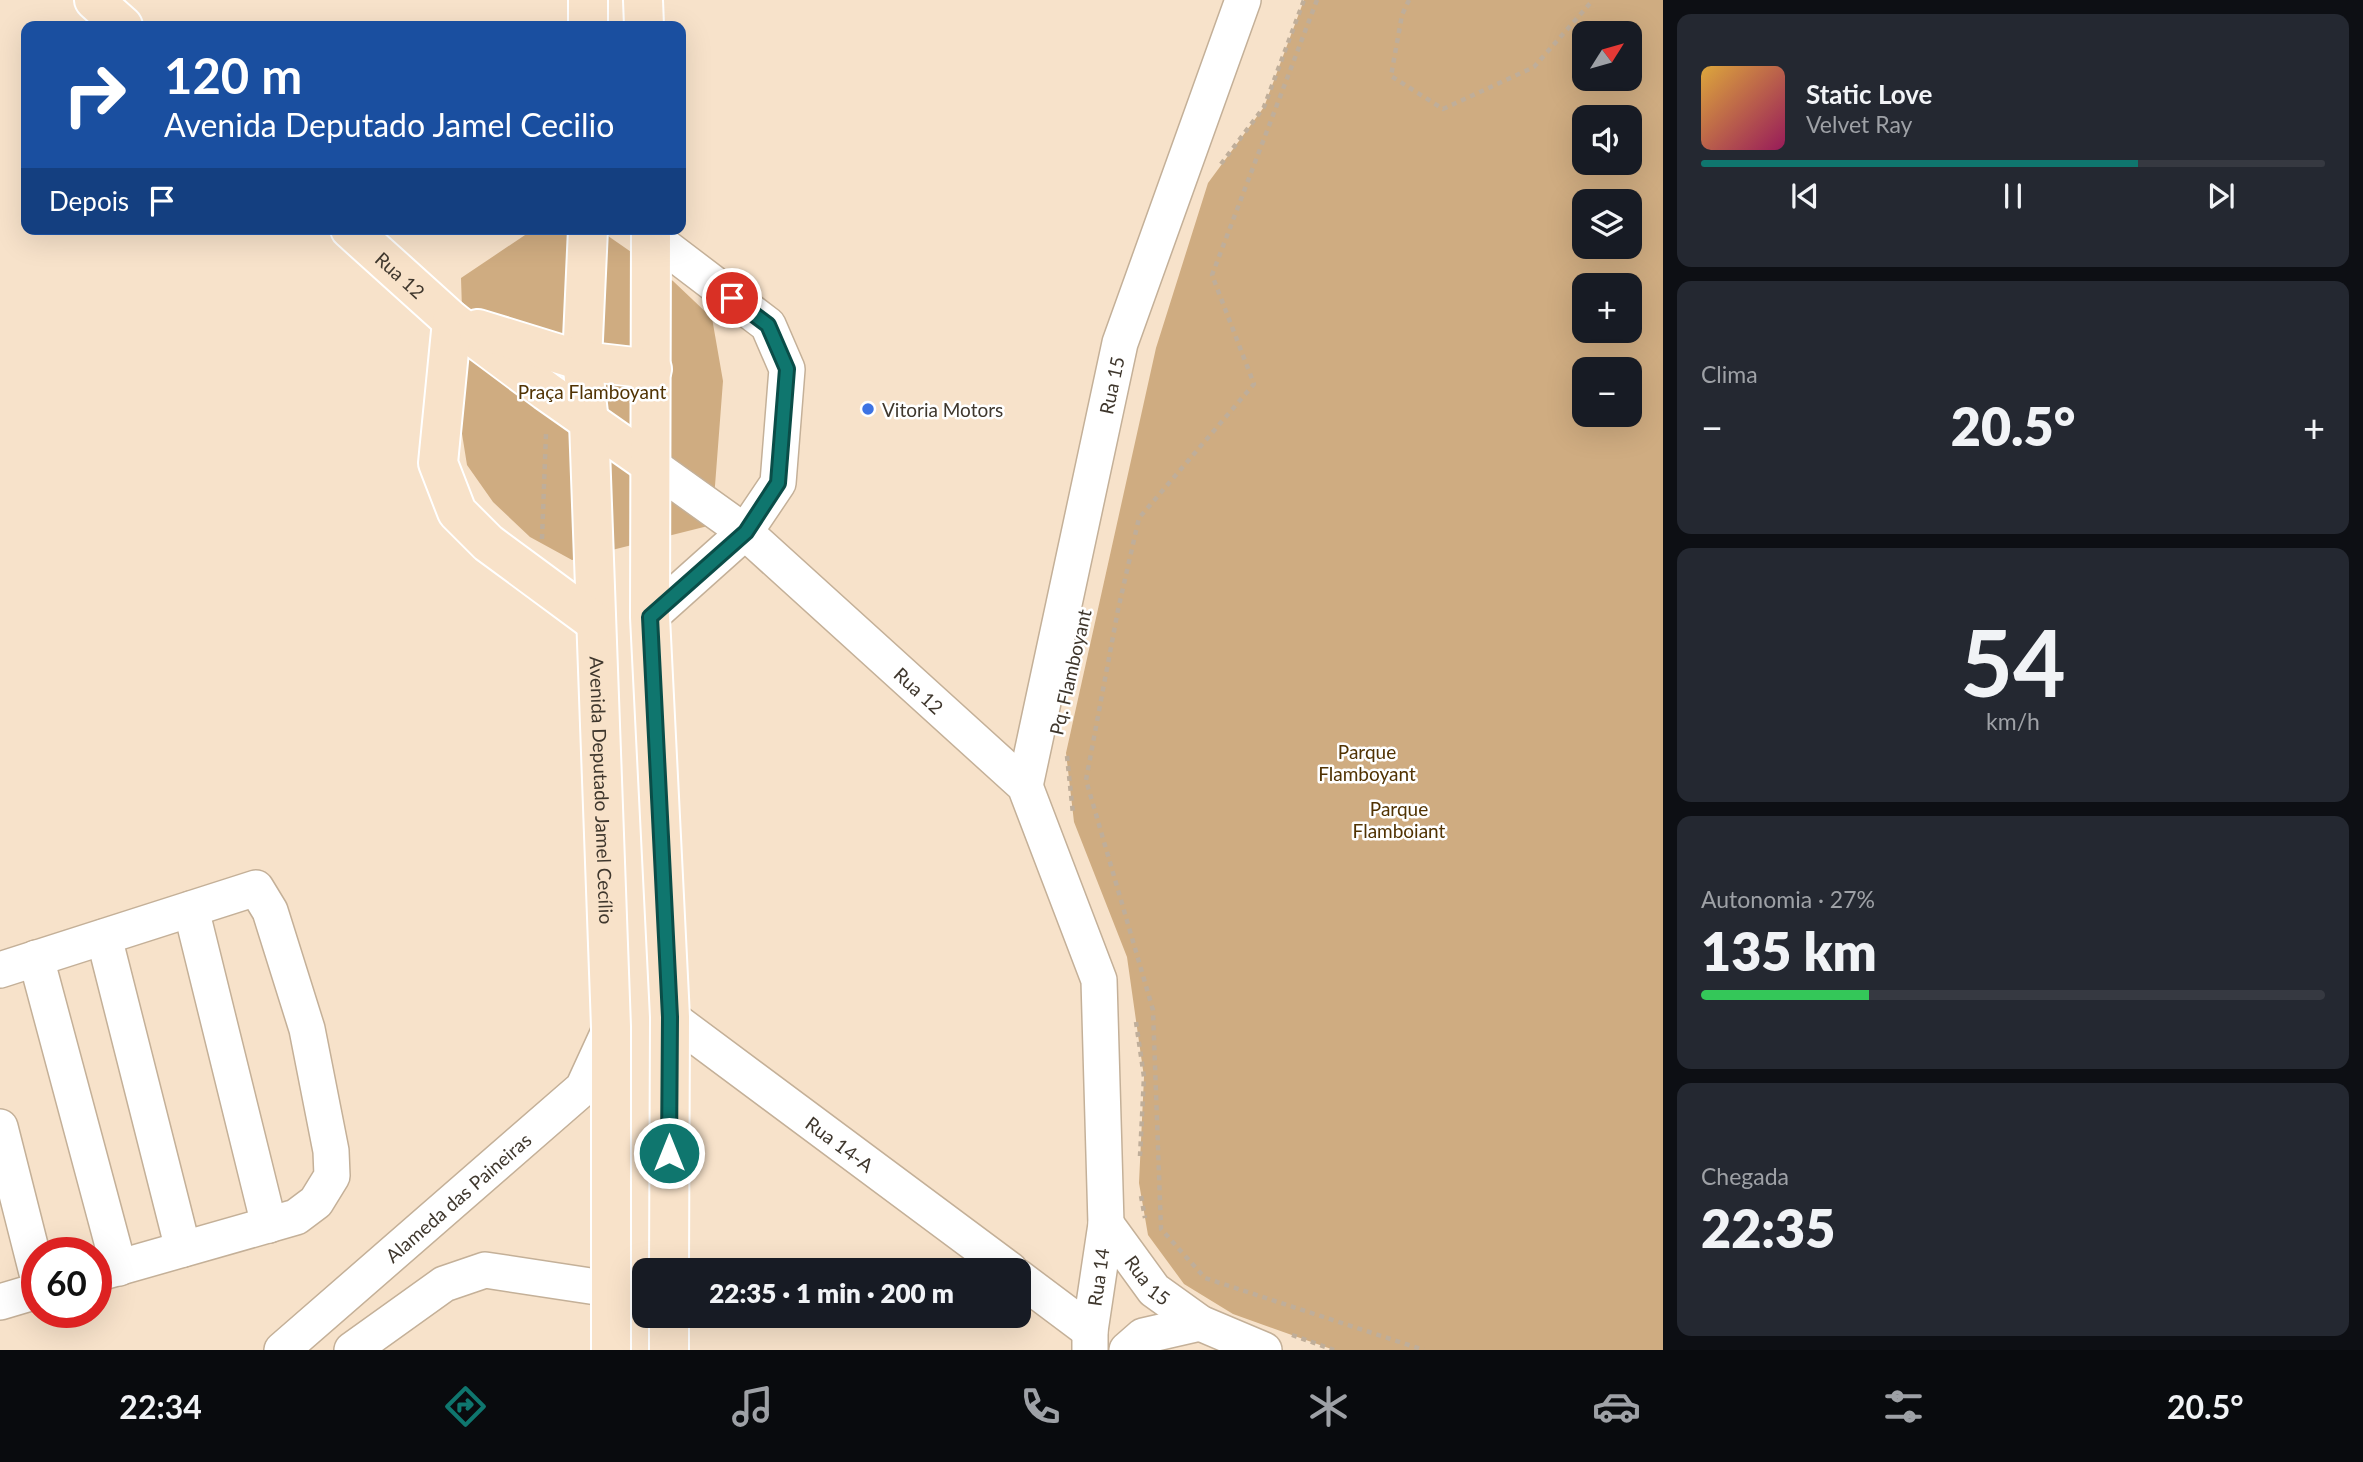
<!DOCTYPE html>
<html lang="pt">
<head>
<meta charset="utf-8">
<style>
  body { margin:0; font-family:Lato,sans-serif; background:#242831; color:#f1f3f6; height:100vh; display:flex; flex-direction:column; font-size:26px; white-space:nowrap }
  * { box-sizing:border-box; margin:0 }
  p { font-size:23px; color:#9ea1a6 }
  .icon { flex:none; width:38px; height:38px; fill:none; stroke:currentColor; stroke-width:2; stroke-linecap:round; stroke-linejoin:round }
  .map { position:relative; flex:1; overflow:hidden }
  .side { display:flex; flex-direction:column; gap:14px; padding:14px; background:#0d0f14; width:700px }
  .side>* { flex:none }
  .hud { position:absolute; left:21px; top:21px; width:665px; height:214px; border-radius:14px; box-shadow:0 7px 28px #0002; background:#1a4fa0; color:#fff; overflow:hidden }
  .needle { width:46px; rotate:53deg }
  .buttons { position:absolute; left:1572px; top:21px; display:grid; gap:14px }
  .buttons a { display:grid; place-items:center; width:70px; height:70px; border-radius:14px; background:#171b24; box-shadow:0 7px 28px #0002; font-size:35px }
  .speed { position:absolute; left:21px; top:1237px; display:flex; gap:14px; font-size:35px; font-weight:700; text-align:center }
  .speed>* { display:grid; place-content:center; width:91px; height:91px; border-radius:50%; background:#171b24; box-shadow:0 7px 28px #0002; line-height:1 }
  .speed .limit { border:10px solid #d22; background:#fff; color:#111 }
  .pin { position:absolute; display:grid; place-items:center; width:60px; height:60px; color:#fff; margin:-30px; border:4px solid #fff; border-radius:50%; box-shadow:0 2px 7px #0007 }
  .me { position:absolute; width:77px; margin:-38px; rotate:0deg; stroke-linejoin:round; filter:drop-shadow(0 0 5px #0008) }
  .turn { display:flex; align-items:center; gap:24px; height:147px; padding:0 28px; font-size:32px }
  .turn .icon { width:91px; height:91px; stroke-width:2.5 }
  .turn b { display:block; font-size:49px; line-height:60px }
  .then { display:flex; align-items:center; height:66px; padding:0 28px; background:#0003; gap:14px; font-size:26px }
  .big { font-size:52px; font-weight:800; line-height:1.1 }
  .side .widget { flex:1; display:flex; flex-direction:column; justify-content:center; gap:10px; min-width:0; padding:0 24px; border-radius:14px; background:#242831 }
  .side .dial { align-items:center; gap:0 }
  .dial b { font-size:91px; line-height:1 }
  .song { display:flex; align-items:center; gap:21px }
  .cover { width:84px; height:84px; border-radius:10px; background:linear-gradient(135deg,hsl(40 70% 55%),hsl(330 70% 35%)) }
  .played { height:7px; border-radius:4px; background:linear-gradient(90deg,#0f766e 70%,#363941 70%) }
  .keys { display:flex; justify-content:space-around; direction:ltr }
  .heat { display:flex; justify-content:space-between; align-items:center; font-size:38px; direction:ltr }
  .charge { height:10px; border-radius:5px; background:linear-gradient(90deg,#34c759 27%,#363941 0) }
  .trip { position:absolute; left:632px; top:1258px; width:399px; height:70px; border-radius:14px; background:#171b24; box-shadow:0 7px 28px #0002; font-weight:800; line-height:70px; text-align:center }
  .tabs { display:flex; height:112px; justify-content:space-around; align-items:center; background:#090b0e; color:#9ea1a6 }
  .tabs .icon { width:49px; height:49px }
  .tabs .on { color:#0f766e }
  .tabs b { font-size:32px; color:#f1f3f6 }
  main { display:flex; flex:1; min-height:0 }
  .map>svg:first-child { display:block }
  .green { fill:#cfac81; fill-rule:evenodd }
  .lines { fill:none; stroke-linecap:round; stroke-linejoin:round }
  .minor-casing { stroke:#c4b098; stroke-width:38 }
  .major-casing { stroke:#fff; stroke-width:42 }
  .path { stroke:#bfae9a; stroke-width:4.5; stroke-dasharray:5 5; stroke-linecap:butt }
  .minor { stroke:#fff; stroke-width:35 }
  .major { stroke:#f8e2c9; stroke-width:38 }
  .route-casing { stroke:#0a4d48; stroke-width:18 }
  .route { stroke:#0f766e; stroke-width:12 }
  .poi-dot { fill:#3d73e3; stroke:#fff; stroke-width:2.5 }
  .labels { text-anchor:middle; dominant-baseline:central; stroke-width:5; stroke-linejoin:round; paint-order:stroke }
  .street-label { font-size:19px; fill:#3f372d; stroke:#fff }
  .park-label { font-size:19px; fill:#513303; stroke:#fff }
  .poi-label { font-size:19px; fill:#3f372d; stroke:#fff; text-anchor:start }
</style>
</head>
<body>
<main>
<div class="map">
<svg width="1663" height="1350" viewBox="0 0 1663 1350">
  <rect width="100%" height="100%" fill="#f7e2ca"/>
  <g class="green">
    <path d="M1304,0H1663V1350H1334L1233,1314L1184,1284L1148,1235L1139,1183L1144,1077L1127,957L1074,822L1066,753L1156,348L1208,183L1264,107ZM1584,33H1629V79H1584ZM1584,117H1629V163H1584ZM1584,201H1629V247H1584ZM1584,285H1629V331H1584ZM1584,369H1629V415H1584Z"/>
    <polygon points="534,229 598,229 673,281 712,318 723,381 712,525 572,560 530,537 493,502 467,465 459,415 464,373 461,278"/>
  </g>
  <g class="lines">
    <g class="minor-casing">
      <g id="minor">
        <path id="s1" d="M650,464L745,532L1025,786L1099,980L1106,1224L1090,1331V1350"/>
        <polyline points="650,617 745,532 778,483 787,369 768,325 651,236"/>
        <path id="s2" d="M1025,786L1120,343L1243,0"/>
        <polyline points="191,909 269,1225"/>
        <polyline points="104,937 183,1249"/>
        <polyline points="36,958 119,1268"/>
        <polyline points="0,970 256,888 270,911 307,1029 331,1151 332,1176 316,1202 296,1217 96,1274"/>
        <path id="s3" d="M670,1017L1010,1270"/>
        <polyline points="0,1127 37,1273"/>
        <path id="s4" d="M1106,1224L1154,1290L1200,1323L1264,1350"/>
        <polyline points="1018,1277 1090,1331"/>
        <polyline points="0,1302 37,1291"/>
        <path id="s5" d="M282,1350L583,1088L611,1027"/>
        <polyline points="352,1350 444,1284 485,1270 610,1289"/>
        <polyline points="1127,1350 1143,1336 1200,1323"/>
      </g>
    </g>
    <g class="major-casing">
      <g id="major">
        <polyline points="94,0 123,26"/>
        <polyline points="588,0 588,26"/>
        <polyline points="643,0 644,26"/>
        <path id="s6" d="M350,229L452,321L546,391L650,464"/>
        <path id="s7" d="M588,229L582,361L589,422L611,1027V1350"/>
        <polyline points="651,229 650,617 670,1017 669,1270"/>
        <polyline points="452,321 438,463 457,512 488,543 595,622"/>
        <polyline points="478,329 582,361 652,369"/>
        <polyline points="669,1350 669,1316"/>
      </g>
    </g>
    <g class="path">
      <polyline points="1317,0 1212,275 1254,384 1139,518 1118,610 1086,780 1153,1010 1161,1229 1205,1278 1424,1350"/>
      <polyline points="1409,0 1402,15 1391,76 1443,109 1534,67 1593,0"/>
      <polyline points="1221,164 1264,107 1304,0"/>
      <polyline points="542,539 546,433"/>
      <polyline points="1067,756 1073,814"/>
      <polyline points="1136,1022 1144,1077 1140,1156"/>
      <polyline points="1141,1196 1145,1218"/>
      <polyline points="1292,1335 1334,1350"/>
    </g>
    <use href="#minor" class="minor"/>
    <use href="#major" class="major"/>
  </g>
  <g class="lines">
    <g class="route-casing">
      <polyline id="route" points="669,1153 670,1017 650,617 746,532 778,483 787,369 768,325 732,298"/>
    </g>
    <use href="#route" class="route"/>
  </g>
  <circle class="poi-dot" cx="868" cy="409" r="7"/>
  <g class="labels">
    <g class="street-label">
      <text stroke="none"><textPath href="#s6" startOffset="68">Rua 12</textPath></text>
      <text stroke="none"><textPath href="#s2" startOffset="410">Rua 15</textPath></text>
      <text transform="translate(1070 672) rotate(-77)">Pq. Flamboyant</text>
      <text stroke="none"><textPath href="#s1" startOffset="352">Rua 12</textPath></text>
      <text stroke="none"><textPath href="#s7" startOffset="562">Avenida Deputado Jamel Cecílio</textPath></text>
      <text stroke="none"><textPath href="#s3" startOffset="212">Rua 14-A</textPath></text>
      <text stroke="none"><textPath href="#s5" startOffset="233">Alameda das Paineiras</textPath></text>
      <text transform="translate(1098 1277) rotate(-82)">Rua 14</text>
      <text stroke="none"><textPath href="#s4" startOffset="70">Rua 15</textPath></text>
    </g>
    <g class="park-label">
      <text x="592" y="391">Praça Flamboyant</text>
      <text x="1367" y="751">Parque<tspan x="1367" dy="22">Flamboyant</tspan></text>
      <text x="1399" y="808">Parque<tspan x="1399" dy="22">Flamboiant</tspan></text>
    </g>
    <g class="poi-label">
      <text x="882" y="409">Vitoria Motors</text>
    </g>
  </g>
</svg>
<div class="buttons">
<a><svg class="needle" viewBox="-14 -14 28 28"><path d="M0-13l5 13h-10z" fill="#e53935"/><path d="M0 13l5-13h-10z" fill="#9ea1a6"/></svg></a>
<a><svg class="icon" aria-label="sound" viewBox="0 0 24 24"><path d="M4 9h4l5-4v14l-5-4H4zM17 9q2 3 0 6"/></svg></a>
<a><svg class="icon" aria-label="layers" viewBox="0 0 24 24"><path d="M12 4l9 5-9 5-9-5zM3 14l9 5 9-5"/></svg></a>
<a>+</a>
<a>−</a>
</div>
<div class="speed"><div class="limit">60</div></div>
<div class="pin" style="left:732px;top:298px;background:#d93025"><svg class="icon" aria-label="arrive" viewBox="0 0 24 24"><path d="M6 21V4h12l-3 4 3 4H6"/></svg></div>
<svg class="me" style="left:669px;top:1153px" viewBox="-20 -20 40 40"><circle r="17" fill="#0f766e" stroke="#fff" stroke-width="3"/><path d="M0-11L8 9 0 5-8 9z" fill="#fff"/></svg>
<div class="trip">22:35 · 1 min · 200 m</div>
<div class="hud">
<div class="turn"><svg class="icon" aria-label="right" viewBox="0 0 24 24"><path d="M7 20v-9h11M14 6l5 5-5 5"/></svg><div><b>120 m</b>Avenida Deputado Jamel Cecilio</div></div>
<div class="then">Depois<svg class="icon" aria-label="arrive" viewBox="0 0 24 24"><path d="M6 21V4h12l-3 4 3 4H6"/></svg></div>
</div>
</div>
<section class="side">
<div class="widget">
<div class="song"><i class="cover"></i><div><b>Static Love</b><p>Velvet Ray</p></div></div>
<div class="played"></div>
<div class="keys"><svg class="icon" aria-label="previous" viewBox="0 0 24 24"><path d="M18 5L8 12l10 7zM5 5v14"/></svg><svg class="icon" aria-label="pause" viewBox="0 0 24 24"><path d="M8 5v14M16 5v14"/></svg><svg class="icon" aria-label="next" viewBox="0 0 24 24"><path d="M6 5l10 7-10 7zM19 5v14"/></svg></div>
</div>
<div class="widget"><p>Clima</p>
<div class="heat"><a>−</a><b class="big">20.5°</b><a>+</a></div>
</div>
<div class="widget dial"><b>54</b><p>km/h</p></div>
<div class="widget"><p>Autonomia · 27%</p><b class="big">135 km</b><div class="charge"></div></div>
<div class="widget"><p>Chegada</p><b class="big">22:35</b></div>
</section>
</main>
<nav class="tabs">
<b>22:34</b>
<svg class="icon on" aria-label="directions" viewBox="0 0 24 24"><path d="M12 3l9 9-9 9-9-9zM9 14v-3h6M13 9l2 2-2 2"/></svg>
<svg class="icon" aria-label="music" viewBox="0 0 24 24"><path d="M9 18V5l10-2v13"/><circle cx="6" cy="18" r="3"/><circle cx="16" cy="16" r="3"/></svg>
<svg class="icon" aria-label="phone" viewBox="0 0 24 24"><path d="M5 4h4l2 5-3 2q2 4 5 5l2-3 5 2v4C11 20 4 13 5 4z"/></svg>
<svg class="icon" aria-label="climate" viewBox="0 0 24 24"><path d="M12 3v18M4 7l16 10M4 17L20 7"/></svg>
<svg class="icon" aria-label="car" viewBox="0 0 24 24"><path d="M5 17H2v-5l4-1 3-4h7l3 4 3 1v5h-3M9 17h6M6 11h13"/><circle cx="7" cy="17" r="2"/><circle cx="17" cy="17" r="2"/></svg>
<svg class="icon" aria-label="filters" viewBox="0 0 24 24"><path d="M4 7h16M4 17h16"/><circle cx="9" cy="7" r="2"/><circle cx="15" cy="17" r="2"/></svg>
<b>20.5°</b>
</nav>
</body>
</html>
